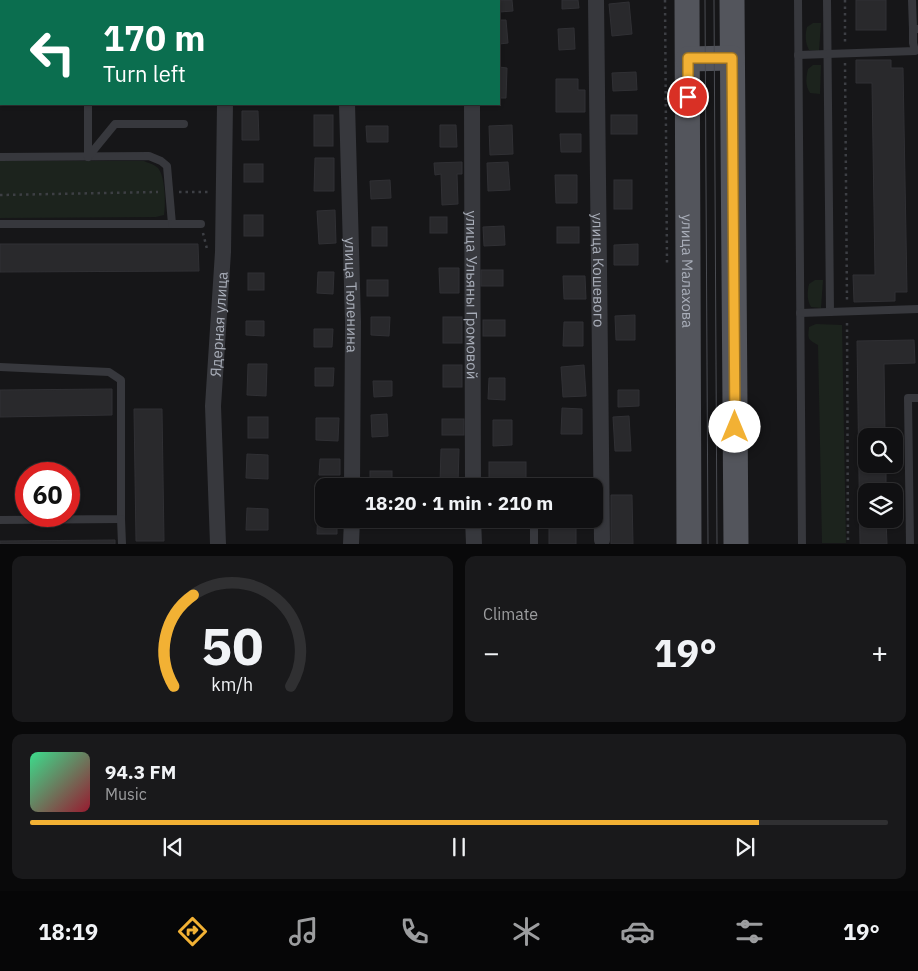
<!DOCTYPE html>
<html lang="en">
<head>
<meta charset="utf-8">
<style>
  body { margin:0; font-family:"IBM Plex Sans",sans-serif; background:#19191b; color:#f1f3f6; height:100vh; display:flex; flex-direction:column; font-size:19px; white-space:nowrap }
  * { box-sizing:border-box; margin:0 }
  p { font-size:16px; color:#9c9d9f }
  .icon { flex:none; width:28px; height:28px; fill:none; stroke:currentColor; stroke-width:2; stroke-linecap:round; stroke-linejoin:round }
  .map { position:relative; height:544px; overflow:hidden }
  .drawer { display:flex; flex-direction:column; gap:12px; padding:12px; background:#09090a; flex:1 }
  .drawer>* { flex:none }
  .guide { position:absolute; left:0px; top:0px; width:500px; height:105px; box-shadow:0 1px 4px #0004,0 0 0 1px #303032; background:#0b6e4f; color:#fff; overflow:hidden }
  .fabs { position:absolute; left:858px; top:428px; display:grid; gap:10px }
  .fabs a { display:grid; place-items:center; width:45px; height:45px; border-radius:10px; background:#101012; box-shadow:0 1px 4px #0004,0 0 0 1px #303032; font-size:25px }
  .speed { position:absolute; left:15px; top:462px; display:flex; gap:10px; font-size:25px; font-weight:700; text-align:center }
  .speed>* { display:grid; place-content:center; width:65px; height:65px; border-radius:50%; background:#101012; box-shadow:0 1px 4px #0004,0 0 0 1px #303032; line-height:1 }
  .speed .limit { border:8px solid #d22; background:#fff; color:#111 }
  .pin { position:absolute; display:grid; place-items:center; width:42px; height:42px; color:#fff; margin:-21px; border:2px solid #fff; border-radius:50%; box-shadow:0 1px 5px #0007 }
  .me { position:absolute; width:55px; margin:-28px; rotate:0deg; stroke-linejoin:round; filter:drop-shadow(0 0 4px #0008) }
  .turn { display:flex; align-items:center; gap:18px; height:105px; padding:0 20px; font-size:22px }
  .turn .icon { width:65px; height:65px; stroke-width:2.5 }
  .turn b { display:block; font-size:35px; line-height:42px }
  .big { font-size:38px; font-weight:800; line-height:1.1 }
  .drawer .tile { flex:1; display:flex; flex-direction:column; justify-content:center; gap:8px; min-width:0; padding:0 18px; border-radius:10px; background:#19191b }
  .drawer .dial { align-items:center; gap:0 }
  .dial svg { height:130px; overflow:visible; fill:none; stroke:#303032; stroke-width:7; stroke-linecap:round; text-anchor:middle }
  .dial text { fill:#f1f3f6; stroke:none }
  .song { display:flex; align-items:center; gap:15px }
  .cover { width:60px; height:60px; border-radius:8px; background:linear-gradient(135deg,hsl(150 70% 55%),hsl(350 70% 35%)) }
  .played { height:5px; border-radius:2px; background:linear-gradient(90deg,#f2b134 85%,#303032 85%) }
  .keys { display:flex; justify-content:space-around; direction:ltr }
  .heat { display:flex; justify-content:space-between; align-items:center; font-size:28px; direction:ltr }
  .drawer .tiles { flex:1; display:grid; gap:12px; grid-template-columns:1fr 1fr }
  .tile:last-child { grid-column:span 2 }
  .trip { position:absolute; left:315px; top:478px; width:288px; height:50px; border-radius:10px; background:#101012; box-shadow:0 1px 4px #0004,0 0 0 1px #303032; font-weight:800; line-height:50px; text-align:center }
  .tab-bar { display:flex; height:80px; justify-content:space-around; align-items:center; background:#060607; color:#9c9d9f }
  .tab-bar .icon { width:35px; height:35px }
  .tab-bar .current { color:#f2b134 }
  .tab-bar b { font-size:22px; color:#f1f3f6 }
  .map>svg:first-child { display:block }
  .green { fill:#1c231d }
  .building { fill:#29292c; stroke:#303034 }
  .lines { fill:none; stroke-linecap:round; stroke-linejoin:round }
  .path { stroke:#3d3f44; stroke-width:2.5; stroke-dasharray:2.5 4; stroke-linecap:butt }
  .service { stroke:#37383d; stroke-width:8 }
  .minor { stroke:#37383d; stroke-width:16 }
  .primary { stroke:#53555c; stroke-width:25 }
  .tram { stroke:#4a4c52; stroke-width:1 }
  .route-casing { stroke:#9d7322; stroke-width:12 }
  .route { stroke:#f2b134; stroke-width:9 }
  .labels { text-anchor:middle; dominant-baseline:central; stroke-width:5; stroke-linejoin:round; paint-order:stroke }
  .street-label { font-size:15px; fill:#a8adb8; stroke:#111113 }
</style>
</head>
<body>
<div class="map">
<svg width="918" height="544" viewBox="0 0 918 544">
  <rect width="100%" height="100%" fill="#161618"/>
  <g class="green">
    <path d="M813,23H821L819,51L809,50C805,42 805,35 807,27Z"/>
    <path d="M813,65H821L820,94L810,93C805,85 806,78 808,69Z"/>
    <path d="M0,161H144C148,163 154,164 158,168C165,176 166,203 164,215L156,217L0,218Z"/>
    <path d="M815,280H823L821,308L811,307C807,300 807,293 809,284Z"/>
    <path d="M816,324L842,325L846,543H822L818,345C807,339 808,339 809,327Z"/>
  </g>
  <g class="building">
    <polygon points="491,0 512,0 513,11 499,12 499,1 491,1"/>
    <polygon points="562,0 578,0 579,8 562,9"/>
    <rect x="856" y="0" width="30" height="30"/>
    <polygon points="629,2 632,34 612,36 609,4"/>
    <polygon points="499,20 506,20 508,43 499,44"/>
    <polygon points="574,28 575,49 559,50 558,29"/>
    <polygon points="856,60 891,60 891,68 903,68 907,292 895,292 895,301 854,302 853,275 875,275 872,83 856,83"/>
    <polygon points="499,67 507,68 506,98 499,98"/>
    <polygon points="636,72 637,90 613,91 612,73"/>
    <polygon points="556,79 578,79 578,90 585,90 585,112 556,112"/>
    <polygon points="242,111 258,111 259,140 242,140"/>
    <rect x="314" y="115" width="19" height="31"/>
    <rect x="611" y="115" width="26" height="19"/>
    <polygon points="440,125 456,125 457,147 440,147"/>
    <polygon points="512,125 513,154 490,155 489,126"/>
    <polygon points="366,126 388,126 388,142 367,142"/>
    <polygon points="560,134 581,134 581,152 561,152"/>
    <polygon points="315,158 334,158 334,191 314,191"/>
    <polygon points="462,162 462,174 457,174 458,204 442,205 441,174 435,175 434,163"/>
    <polygon points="508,162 510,190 488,191 487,163"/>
    <rect x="244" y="164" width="19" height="18"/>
    <polygon points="555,175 577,175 577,203 556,203"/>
    <polygon points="390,180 391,198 371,199 370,181"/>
    <rect x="614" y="180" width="18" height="29"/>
    <polygon points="335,210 336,243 319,244 317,211"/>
    <rect x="244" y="215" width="19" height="21"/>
    <rect x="430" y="217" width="17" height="16"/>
    <polygon points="504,226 505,245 484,246 483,227"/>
    <rect x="372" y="227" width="15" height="19"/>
    <rect x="557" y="227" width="22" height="16"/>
    <polygon points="0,244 198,244 199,271 0,272"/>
    <polygon points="638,244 638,265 614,265 614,245"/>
    <polygon points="439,268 459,268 459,293 440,293"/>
    <rect x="481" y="270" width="22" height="16"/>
    <polygon points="318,272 334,272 333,294 317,293"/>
    <rect x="248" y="273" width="16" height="17"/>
    <polygon points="563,276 585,276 586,299 564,299"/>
    <rect x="367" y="280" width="21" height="16"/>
    <polygon points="635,315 635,340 616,340 615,316"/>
    <polygon points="371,317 390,317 389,336 371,335"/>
    <rect x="443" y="317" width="19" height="26"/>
    <rect x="483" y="320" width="22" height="16"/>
    <polygon points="246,321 264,321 264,336 246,335"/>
    <polygon points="564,322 583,322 583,346 563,346"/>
    <polygon points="314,329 333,329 332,347 314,347"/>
    <polygon points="914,340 915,363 884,364 885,436 866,436 866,464 886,464 886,491 866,491 866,519 886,519 887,544 860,544 857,341"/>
    <polygon points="248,364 267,364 266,396 247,395"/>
    <rect x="443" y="365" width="19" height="22"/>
    <polygon points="584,365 586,396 563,397 561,367"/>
    <polygon points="315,368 334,368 333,386 315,386"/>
    <polygon points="489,378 505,378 505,400 488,399"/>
    <polygon points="373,381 392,381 392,396 374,397"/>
    <polygon points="112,389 112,415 0,417 0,390"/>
    <polygon points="618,390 639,390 639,406 618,407"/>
    <polygon points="562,408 582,409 582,434 561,434"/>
    <polygon points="134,409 162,409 164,541 136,541"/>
    <polygon points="387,414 388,436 372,437 371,415"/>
    <polygon points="629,416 631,451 615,451 613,417"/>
    <rect x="248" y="417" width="20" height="21"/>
    <polygon points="316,418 339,418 338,441 316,440"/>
    <rect x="442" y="419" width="22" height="16"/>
    <polygon points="493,420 512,420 512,445 493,446"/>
    <polygon points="441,449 459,449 458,484 440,484"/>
    <polygon points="247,454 268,455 268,479 246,478"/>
    <polygon points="320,459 340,459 340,475 319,475"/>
    <rect x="489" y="462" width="37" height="24"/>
    <rect x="370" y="471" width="22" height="15"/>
    <polygon points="611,495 632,495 633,544 611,544"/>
    <polygon points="318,504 324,504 324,519 337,519 337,534 317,534"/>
    <polygon points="247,508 268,509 268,530 246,530"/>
    <polygon points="366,519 386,519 385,525 366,525"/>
    <rect x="436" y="519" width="24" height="7"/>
    <rect x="549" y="519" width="27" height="25"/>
    <polygon points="115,540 115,544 0,544 0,541"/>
  </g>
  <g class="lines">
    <g class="path">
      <polyline points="665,0 667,263"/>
      <polyline points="845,0 845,42"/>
      <polyline points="845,63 847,302"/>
      <polyline points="0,101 1,101"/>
      <polyline points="179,192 208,192"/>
      <polyline points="0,195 158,192"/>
      <polyline points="203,233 207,249"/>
      <polyline points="847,323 848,544"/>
    </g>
    <g class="service">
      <polyline points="798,0 802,544"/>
      <polyline points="827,0 830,312"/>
      <polyline points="912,0 913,29"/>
      <polyline points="152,1 152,0"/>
      <polyline points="0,26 1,26"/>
      <polyline points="798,55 915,51 913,43 913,29 918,29"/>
      <polyline points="0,157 149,156 161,161 167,166 172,224 0,224"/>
      <polyline points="88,157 115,124 184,124"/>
      <polyline points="88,157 88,104"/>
      <polyline points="172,224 201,224"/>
      <polyline points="800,313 918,309"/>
      <polyline points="0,367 109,372 121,380 121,519 0,520"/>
      <polyline points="121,519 122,544"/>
      <polyline points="534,519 534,544"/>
      <polyline points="910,544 908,398 918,398"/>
    </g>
    <g class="minor">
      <polyline points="345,0 345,1"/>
      <polyline points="471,0 471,1"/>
      <path id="s1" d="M596,0L602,540"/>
      <polyline points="225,1 225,0"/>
      <path id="s2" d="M347,104L353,322L352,486"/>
      <path id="s3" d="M472,104L473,486"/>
      <polyline points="473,519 474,544"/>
      <path id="s4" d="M218,544L213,406L223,252L225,104"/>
      <polyline points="351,544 352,519"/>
    </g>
    <g class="primary">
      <path id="s5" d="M687,0L689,544"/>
      <polyline points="732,0 736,544"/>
      <polyline points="688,59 732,58"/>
    </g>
    <g class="tram">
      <polyline points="705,0 708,544"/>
      <polyline points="714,0 717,544"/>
    </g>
  </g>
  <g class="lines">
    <g class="route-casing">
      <polyline id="route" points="688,97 688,58 732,58 735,427"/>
    </g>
    <use href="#route" class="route"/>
  </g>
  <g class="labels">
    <g class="street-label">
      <text stroke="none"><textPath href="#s1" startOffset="270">улица Кошевого</textPath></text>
      <text stroke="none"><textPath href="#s5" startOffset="271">улица Малахова</textPath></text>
      <text stroke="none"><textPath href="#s2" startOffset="191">улица Тюленина</textPath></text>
      <text stroke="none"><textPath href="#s3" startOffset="191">улица Ульяны Громовой</textPath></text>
      <text stroke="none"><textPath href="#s4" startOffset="220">Ядерная улица</textPath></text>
    </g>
  </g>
</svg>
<div class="fabs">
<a><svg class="icon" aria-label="search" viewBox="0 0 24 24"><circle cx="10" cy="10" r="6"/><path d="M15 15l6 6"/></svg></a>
<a><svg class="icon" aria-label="layers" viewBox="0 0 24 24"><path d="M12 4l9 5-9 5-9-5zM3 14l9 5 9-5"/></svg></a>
</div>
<div class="speed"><div class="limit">60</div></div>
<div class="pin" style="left:688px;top:97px;background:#d93025"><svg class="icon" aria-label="arrive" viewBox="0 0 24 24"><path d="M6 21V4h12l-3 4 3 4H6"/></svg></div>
<svg class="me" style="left:735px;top:427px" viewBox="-20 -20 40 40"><circle r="19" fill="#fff"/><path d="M0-13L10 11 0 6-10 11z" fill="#f2b134"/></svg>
<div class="trip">18:20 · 1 min · 210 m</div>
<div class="guide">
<div class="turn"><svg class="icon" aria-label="left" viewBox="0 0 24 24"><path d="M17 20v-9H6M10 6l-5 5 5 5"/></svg><div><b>170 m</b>Turn left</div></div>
</div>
</div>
<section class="drawer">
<div class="tiles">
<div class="tile dial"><svg viewBox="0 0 100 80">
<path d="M14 69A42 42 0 1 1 86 69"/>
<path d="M14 69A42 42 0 0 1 26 13" stroke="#f2b134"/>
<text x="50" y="56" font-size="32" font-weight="700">50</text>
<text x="50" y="72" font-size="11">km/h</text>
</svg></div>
<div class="tile"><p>Climate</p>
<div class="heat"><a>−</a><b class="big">19°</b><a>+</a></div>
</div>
<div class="tile">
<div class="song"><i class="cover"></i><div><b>94.3 FM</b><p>Music</p></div></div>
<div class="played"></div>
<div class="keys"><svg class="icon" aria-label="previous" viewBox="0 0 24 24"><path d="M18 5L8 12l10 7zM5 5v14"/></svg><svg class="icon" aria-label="pause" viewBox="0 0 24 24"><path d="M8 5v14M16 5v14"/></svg><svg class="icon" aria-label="next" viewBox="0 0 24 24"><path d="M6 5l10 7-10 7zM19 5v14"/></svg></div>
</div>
</div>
</section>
<nav class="tab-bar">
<b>18:19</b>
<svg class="icon current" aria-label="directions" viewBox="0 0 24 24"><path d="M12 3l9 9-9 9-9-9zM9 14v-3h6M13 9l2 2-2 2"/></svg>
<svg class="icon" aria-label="music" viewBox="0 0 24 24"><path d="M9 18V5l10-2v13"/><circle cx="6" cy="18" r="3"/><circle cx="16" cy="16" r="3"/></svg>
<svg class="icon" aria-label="phone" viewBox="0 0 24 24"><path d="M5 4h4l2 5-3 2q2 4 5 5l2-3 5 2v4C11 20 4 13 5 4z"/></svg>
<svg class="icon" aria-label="climate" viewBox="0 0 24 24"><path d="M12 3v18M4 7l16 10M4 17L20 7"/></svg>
<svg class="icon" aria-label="car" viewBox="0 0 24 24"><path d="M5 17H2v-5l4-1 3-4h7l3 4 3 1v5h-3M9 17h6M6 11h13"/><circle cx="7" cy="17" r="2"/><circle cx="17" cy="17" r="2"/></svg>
<svg class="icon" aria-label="filters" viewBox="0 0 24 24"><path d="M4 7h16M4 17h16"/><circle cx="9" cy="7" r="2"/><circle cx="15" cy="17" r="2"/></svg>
<b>19°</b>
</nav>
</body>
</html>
